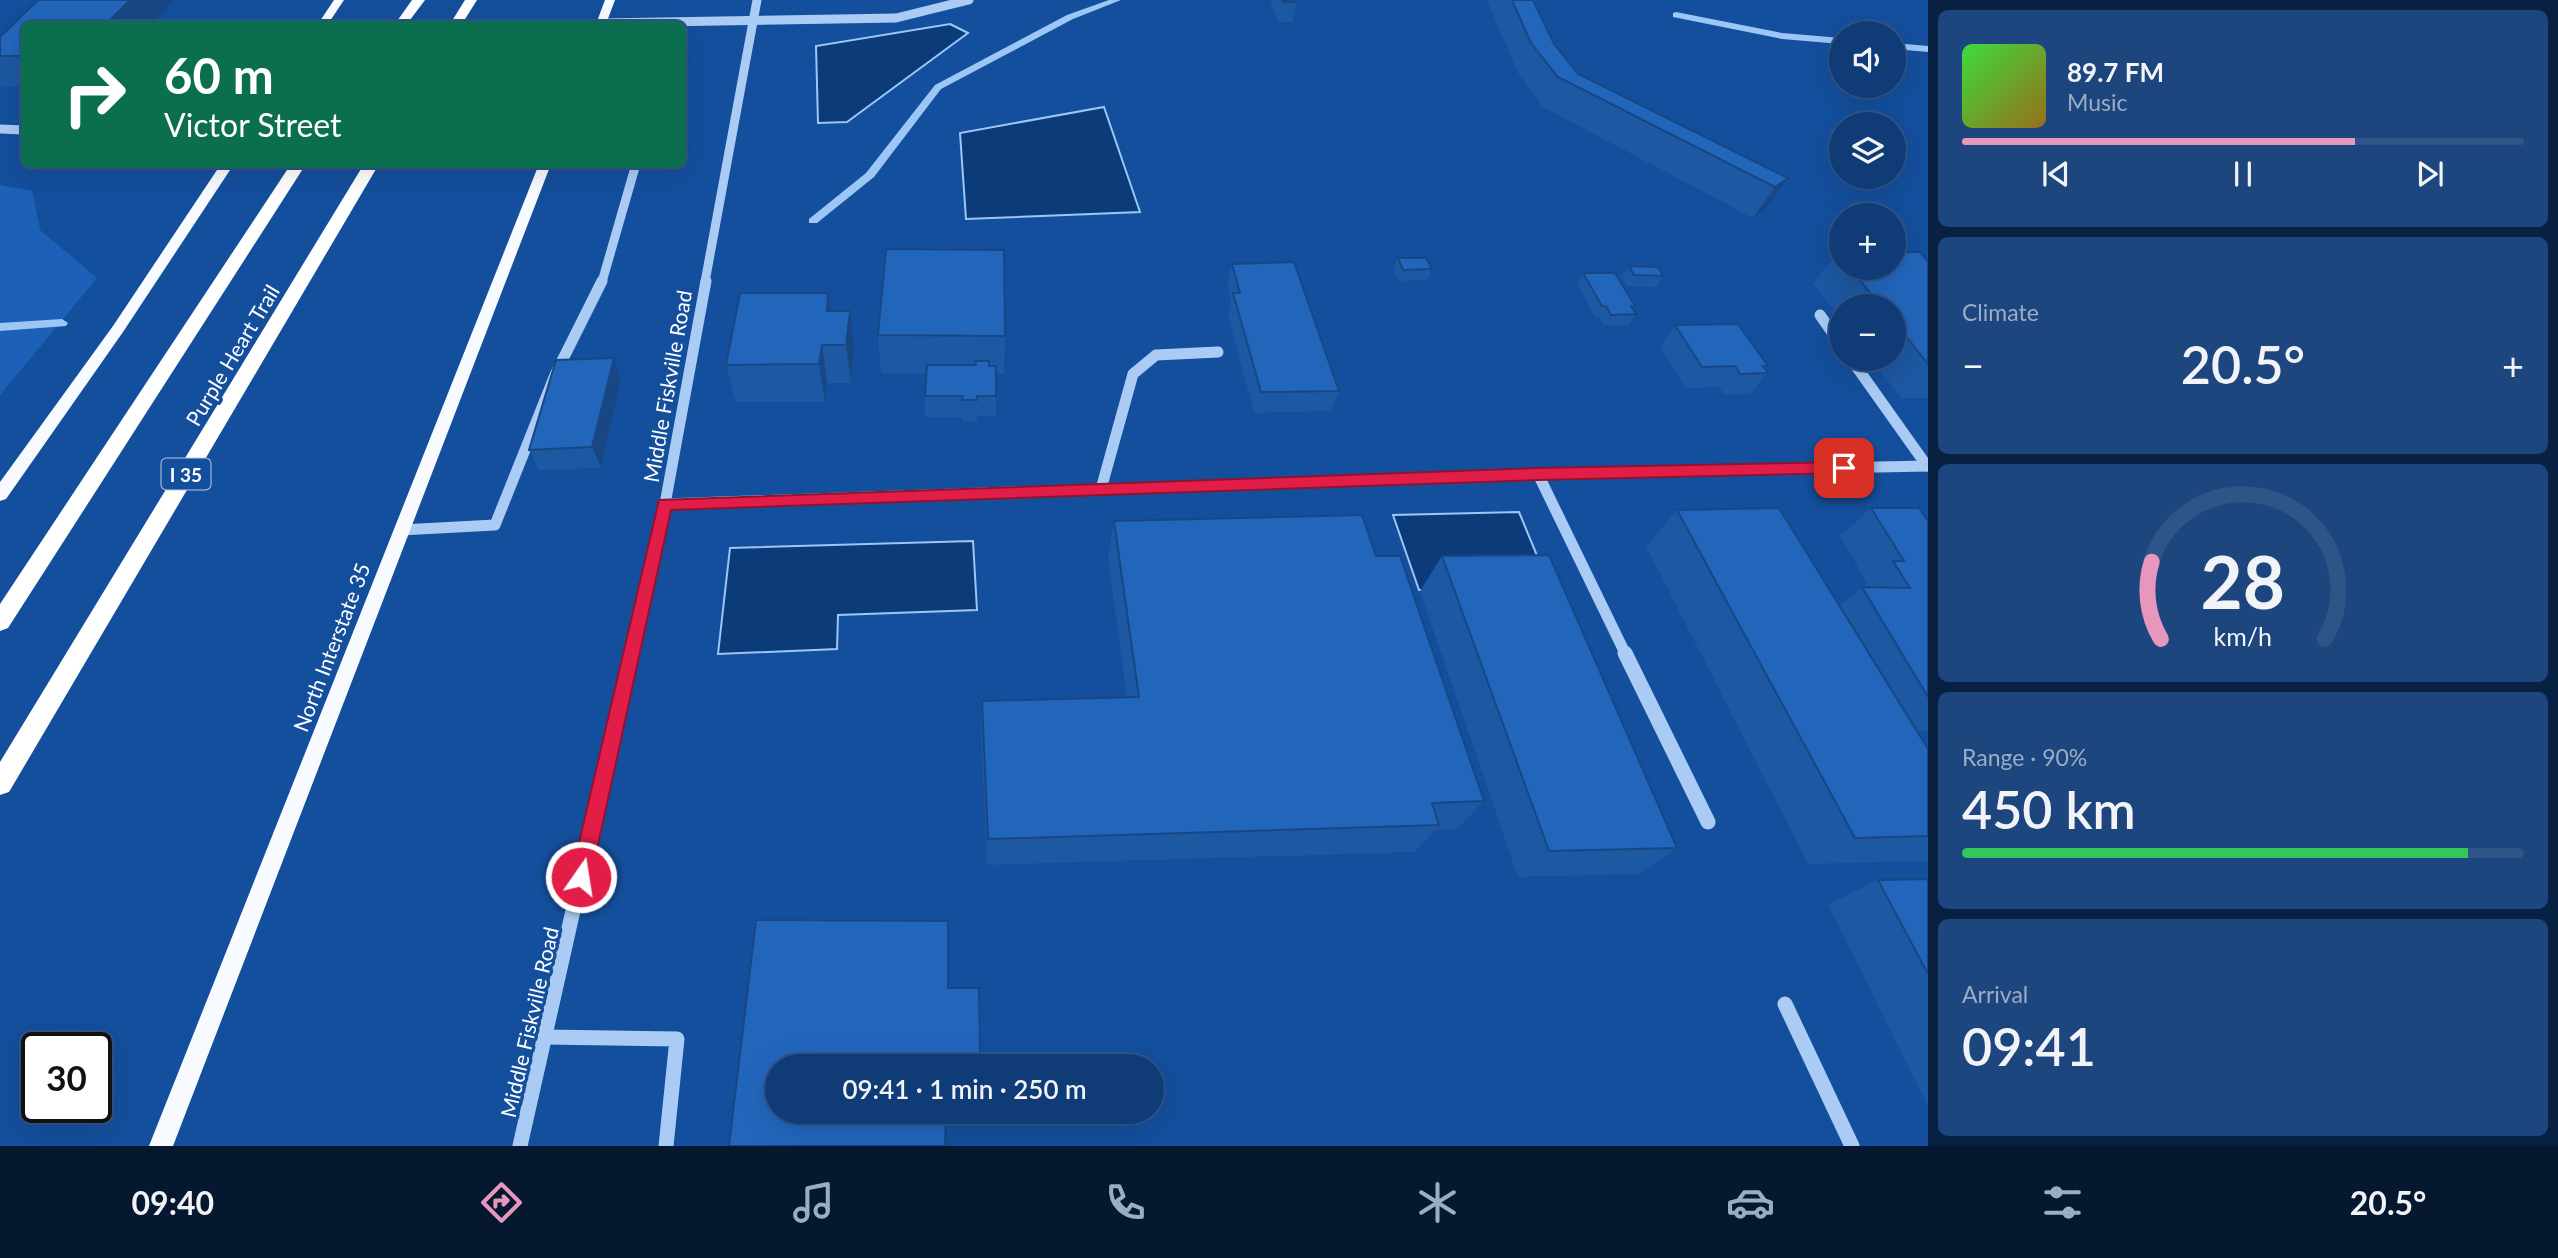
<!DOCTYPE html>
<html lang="en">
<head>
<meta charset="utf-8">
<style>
  body { margin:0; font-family:Lato,sans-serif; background:#1d467e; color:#f1f3f6; height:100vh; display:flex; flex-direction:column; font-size:26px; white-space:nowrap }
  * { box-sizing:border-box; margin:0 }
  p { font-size:23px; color:#9badc5 }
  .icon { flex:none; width:38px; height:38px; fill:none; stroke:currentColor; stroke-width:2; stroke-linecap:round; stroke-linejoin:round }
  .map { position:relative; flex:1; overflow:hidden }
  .panel { display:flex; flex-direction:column; gap:10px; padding:10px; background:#082041; width:630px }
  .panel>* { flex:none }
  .guide { position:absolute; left:21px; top:21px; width:665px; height:147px; border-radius:10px; box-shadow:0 7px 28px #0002,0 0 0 2px #2f5588; background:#0b6e4f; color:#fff; overflow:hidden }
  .tools { position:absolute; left:1829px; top:21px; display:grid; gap:14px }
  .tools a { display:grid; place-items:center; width:77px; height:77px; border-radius:50%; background:#0f3b76; box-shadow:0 7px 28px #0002,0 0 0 2px #2f5588; font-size:35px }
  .speed { position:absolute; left:21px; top:1032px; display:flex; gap:14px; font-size:35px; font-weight:700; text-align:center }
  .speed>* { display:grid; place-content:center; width:91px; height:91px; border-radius:50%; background:#0f3b76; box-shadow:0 7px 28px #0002,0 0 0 2px #2f5588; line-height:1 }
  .speed .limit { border:4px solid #111; border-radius:10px; background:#fff; color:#111 }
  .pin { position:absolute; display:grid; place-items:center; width:60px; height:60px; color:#fff; margin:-30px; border-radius:14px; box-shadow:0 4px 10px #0006 }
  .me { position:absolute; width:77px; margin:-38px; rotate:13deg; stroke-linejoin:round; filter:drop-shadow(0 0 5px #0008) }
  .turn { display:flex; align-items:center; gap:24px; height:147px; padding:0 28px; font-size:32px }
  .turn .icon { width:91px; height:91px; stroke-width:2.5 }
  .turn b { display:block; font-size:49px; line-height:60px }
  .big { font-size:52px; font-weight:600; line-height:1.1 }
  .panel .tile { flex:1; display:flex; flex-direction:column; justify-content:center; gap:10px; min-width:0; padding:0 24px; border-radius:10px; background:#1d467e }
  .panel .dial { align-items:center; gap:0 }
  .dial svg { height:182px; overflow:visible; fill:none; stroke:#2f5588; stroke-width:7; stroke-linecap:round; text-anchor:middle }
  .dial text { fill:#f1f3f6; stroke:none }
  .song { display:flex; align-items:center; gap:21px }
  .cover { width:84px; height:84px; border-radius:10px; background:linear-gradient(135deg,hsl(120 70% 55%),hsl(40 70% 35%)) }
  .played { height:7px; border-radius:4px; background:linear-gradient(90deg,#e797bd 70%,#2f5588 70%) }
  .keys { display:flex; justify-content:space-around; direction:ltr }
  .heat { display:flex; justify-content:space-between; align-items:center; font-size:38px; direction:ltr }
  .charge { height:10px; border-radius:5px; background:linear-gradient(90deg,#34c759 90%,#2f5588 0) }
  .trip { position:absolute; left:765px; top:1054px; width:399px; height:70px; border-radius:35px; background:#0f3b76; box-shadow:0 7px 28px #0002,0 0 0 2px #2f5588; font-weight:600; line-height:70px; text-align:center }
  .tab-bar { display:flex; height:112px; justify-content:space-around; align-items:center; background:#06182f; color:#9badc5 }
  .tab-bar .icon { width:49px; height:49px }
  .tab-bar .selected { color:#e797bd }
  .tab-bar b { font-size:32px; color:#f1f3f6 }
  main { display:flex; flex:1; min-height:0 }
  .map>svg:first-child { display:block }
  .green { fill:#1c61b7 }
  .water { fill:#0c3b79; stroke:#9cc6f6; stroke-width:2 }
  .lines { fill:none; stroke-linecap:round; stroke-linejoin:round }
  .stream { fill:#9cc6f6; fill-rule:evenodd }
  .minor-far2 { stroke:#aacbf4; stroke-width:9 }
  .minor-far1 { stroke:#aacbf4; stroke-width:11 }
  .minor { stroke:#aacbf4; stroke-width:15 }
  .major { fill:#f7faff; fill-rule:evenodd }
  .highway { fill:#fff; fill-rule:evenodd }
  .wall { fill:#1d58a2 }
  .shaded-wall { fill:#184784 }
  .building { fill:#2266bc; stroke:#184784; stroke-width:2 }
  .route { fill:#e11d48; stroke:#92132f; stroke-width:2 }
  .labels { text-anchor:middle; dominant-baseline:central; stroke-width:7; stroke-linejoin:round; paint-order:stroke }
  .shield { fill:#144f9d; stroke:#b8cae2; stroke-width:2 }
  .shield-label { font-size:19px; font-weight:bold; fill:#fff }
  .street-label { font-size:21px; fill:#fff; stroke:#144f9d }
</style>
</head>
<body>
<main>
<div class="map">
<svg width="1928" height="1146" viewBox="0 0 1928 1146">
  <rect width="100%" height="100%" fill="#144f9d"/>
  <polygon class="green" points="0,185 32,191 40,230 97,278 0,395"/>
  <g class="water">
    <polygon points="950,24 968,33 847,122 818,123 816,46"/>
    <polygon points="1104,107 1140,212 966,219 960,133"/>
    <polygon points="1519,512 1550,587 1419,590 1393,515"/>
    <polygon points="973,541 977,610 838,615 837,649 718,654 730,548"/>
  </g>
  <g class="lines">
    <g class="stream">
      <polygon points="1109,0 1121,0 1073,19 941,89 874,177 817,223 809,223 809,219 866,173 935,85 1067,15"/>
      <polygon points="1676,12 1782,33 1841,38 1841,44 1782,39 1673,17 1673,13"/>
      <polygon points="1894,43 1928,46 1928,52 1894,49"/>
      <polygon points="62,319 68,323 66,326 0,331 0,323"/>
    </g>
    <g class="minor-far2">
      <polyline points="601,23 896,18 969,0"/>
      <polyline points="0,129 24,130"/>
      <polyline points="602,282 636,164"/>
      <polyline points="705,282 757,0"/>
    </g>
    <g class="minor-far1">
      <polyline points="1820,315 1841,345"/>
      <polyline points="1851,359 1927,466"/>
      <polyline points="1538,474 1626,655"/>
      <polyline points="1101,489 1133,374 1156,355 1218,352"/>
      <polyline points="665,504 1538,474 1928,466"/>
      <polyline points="401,530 495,525 555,375 602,281"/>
      <polyline points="631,655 665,504 706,281"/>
    </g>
    <g class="minor">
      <polyline points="1625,653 1708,822"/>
      <polyline points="1785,1004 1852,1146"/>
      <polyline points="545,1037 677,1039 666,1146"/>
      <polyline points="520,1146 631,653"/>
    </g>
    <g class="major">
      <polygon points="334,0 344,0 328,24 318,24"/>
      <polygon points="605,0 615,0 606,24 596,24"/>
      <polygon points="221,164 234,164 123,332 6,499 0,501 0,482 113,326"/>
      <polygon points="539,164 551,164 173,1146 149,1146"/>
    </g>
    <g class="highway">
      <polygon points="412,0 425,0 407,24 395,24"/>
      <polygon points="465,0 477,0 462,24 450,24"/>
      <polygon points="291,164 306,164 8,628 0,631 0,604"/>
      <polygon points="364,164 379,164 9,792 0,795 0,762"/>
    </g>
  </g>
  <g class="wall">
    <polygon points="1270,0 1296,0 1297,2 1292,22 1278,22"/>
    <polygon points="1487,0 1533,0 1554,44 1578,74 1788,178 1766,209 1753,218 1543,107 1518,73"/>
    <polygon points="24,24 24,86 2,87 0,84 0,37"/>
    <polygon points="1838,253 1841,253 1841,268 1894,268 1928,261 1928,398 1901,398 1871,359 1894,359 1894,306 1841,306 1841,319 1813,283"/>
    <polygon points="1398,258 1432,269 1427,280 1399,281 1393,269"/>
    <polygon points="1232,264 1339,391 1331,411 1254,413 1228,315 1231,302 1227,285"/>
    <polygon points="1629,266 1663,276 1656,287 1627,286 1622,277"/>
    <polygon points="1583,273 1635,306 1633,309 1636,314 1629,325 1604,325 1599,317 1595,317 1577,284"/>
    <polygon points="828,293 831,311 854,349 851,383 827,383 825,402 736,402 726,365"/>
    <polygon points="1675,325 1768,366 1765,369 1768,373 1750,394 1724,395 1719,387 1686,388 1660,347"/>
    <polygon points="878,335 1005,336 1004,374 996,374 996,416 977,416 977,421 962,421 962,417 925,417 925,396 926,373 881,373"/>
    <polygon points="614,358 621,379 601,468 539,470 529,450"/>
    <polygon points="1871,508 1928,521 1928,731 1917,731 1928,749 1928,861 1808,864 1646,546 1677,510 1839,606 1867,583 1840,536"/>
    <polygon points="1114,521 1376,556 1484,801 1457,829 1435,830 1414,852 987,865 981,733 982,701 1127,697 1108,557"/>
    <polygon points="1442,556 1677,848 1639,874 1518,877 1420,591"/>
    <polygon points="1928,879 1928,1106 1828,905 1878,880"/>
    <polygon points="756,920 948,921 949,988 979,988 979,1066 777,1066 777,1111 947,1111 947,1146 729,1146"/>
  </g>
  <g class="shaded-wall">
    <polygon points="130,0 174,0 152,24 106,24"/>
    <polygon points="1788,178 1766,209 1753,218 1775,187"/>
    <polygon points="828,293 833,332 827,311"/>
    <polygon points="850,311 854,349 851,383 846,345"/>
    <polygon points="822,345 827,383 825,402 819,364"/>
    <polygon points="614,358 621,379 601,468 592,447"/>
    <polygon points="946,1111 947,1111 947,1146 945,1146"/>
  </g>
  <g class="building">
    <polygon points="38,0 130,0 106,24 24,24 24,56 0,56 0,37"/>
    <polygon points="1282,0 1296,0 1297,2 1283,2"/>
    <polygon points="1512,0 1533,0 1554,44 1578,74 1788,178 1775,187 1558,77 1531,43"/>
    <polygon points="886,249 1004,250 1005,336 878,335"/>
    <polygon points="1894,252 1920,252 1928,261 1928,364 1894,321 1894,306 1881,306 1850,268 1894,268"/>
    <polygon points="1398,258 1426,258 1432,269 1403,270"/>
    <polygon points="1294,262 1339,391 1261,392 1233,293 1240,293 1232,264"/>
    <polygon points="1629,266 1658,267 1663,276 1634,275"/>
    <polygon points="1583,273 1615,273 1635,306 1631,306 1636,314 1611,315 1606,306 1602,306"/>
    <polygon points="740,293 828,293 827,311 850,311 846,345 822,345 819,364 726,365"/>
    <polygon points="1738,324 1768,366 1763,366 1768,373 1740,374 1735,366 1702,367 1675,325"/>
    <polygon points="614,358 592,447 529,450 556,360"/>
    <polygon points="975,361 989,361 989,366 996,366 996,396 977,396 977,400 962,400 963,396 925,396 927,365 976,365"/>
    <polygon points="1779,508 1928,749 1928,836 1855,838 1677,510"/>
    <polygon points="1871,508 1919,508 1928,521 1928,697 1862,587 1910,588 1893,561 1904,561"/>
    <polygon points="1362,515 1376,556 1400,556 1484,801 1432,803 1439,825 988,839 982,701 1139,697 1114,521"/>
    <polygon points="1549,555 1677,848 1549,851 1442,556"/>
    <polygon points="1928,879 1928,974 1878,880"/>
    <polygon points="756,920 948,921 948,988 979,988 980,1054 947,1055 946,1066 777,1066 777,1111 946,1111 945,1146 729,1146"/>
  </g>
  <polygon class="route" points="1844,462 1852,468 1844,473 1538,480 671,510 591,877 588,884 581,887 574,884 571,877 659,500 1538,468"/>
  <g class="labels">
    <rect class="shield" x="161.5" y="458.5" width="49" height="31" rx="5"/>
    <g class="shield-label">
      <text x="186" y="474">I 35</text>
    </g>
    <g class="street-label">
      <text transform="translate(232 355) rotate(-59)">Purple Heart Trail</text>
      <text transform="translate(667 386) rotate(-80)">Middle Fiskville Road</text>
      <text transform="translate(331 647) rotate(-69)">North Interstate 35</text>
      <text transform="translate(529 1022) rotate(-77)">Middle Fiskville Road</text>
    </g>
  </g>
</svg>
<div class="tools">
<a><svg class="icon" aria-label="sound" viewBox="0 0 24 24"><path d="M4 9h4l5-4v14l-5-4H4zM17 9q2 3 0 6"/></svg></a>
<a><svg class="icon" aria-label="layers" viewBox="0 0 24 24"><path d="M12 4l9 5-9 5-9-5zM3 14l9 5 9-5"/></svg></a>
<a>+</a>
<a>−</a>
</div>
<div class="speed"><div class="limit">30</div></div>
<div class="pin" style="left:1844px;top:468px;background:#d93025"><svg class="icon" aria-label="arrive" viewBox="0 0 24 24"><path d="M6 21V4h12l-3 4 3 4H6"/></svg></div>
<svg class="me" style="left:581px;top:877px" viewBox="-20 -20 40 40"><circle r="17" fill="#e11d48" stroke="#fff" stroke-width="3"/><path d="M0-11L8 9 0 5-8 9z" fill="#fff"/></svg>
<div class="trip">09:41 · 1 min · 250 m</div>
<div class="guide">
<div class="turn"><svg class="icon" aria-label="right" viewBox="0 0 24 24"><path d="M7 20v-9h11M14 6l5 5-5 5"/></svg><div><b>60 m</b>Victor Street</div></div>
</div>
</div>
<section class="panel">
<div class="tile">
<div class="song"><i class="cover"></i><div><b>89.7 FM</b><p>Music</p></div></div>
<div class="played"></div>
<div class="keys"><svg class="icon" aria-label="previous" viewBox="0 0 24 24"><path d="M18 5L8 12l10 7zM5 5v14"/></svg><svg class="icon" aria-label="pause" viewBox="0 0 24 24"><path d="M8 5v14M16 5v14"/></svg><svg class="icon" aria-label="next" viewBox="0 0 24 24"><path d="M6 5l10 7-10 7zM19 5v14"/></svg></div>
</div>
<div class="tile"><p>Climate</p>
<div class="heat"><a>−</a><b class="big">20.5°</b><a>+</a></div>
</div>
<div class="tile dial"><svg viewBox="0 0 100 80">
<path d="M14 69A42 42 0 1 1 86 69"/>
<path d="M14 69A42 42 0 0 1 10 35" stroke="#e797bd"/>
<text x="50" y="56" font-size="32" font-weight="700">28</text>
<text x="50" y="72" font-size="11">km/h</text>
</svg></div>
<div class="tile"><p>Range · 90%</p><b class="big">450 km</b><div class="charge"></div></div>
<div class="tile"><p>Arrival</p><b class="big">09:41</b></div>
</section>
</main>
<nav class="tab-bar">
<b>09:40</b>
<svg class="icon selected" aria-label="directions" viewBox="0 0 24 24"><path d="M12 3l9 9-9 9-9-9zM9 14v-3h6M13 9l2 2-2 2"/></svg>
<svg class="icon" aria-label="music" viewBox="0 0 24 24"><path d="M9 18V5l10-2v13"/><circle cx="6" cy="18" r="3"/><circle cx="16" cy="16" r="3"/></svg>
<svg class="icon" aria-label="phone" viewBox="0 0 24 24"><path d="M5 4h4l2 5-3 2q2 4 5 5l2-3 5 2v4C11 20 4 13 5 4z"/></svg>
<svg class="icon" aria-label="climate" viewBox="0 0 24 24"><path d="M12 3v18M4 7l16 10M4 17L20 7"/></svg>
<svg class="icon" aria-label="car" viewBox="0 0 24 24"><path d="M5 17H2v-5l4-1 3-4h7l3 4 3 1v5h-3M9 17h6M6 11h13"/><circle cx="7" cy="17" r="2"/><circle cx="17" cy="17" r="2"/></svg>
<svg class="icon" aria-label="filters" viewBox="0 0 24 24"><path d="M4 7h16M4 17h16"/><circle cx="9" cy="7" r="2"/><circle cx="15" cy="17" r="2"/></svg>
<b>20.5°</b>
</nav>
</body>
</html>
